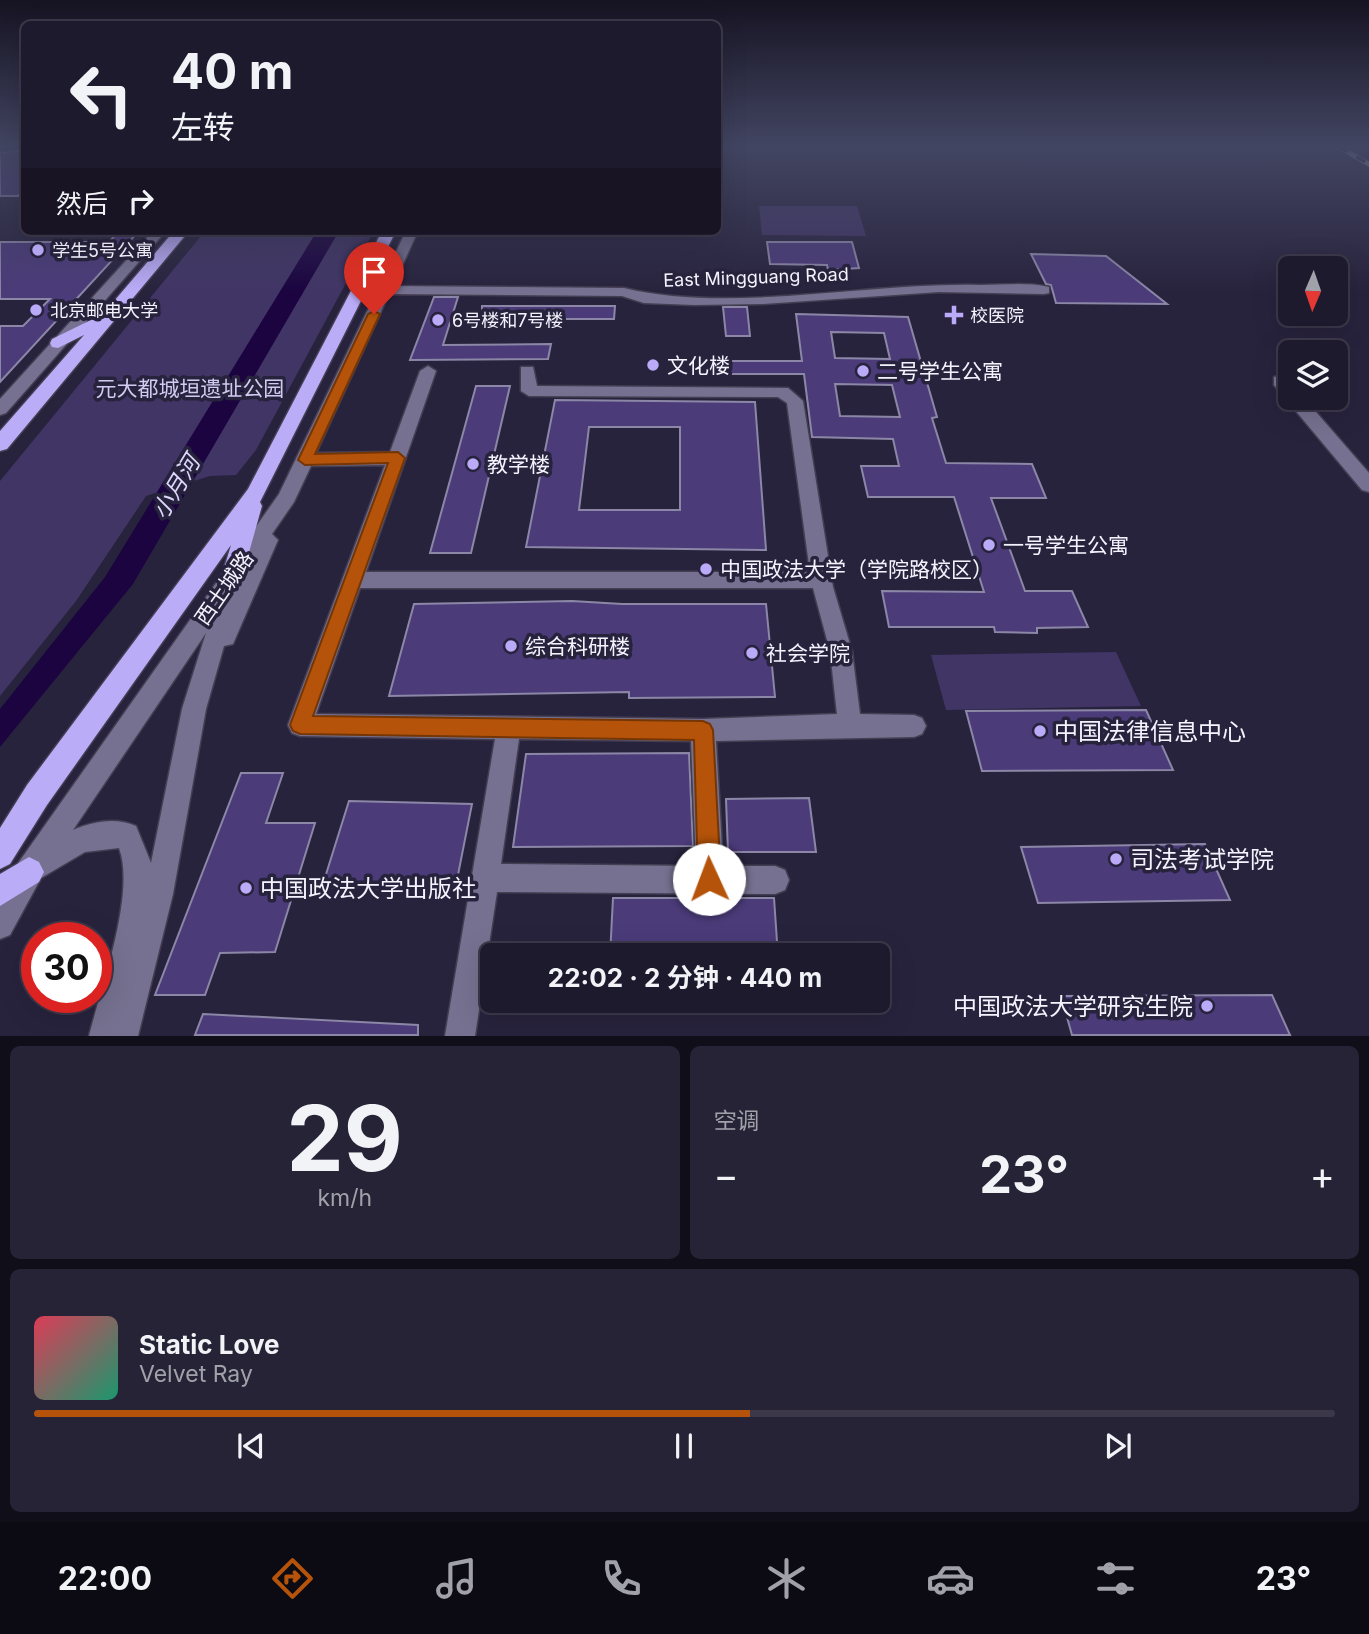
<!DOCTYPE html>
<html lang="zh">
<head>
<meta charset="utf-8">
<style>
  body { margin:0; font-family:Inter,"Noto Sans SC",sans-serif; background:#262336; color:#f1f3f6; height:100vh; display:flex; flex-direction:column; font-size:26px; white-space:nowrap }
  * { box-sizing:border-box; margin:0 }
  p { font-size:23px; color:#a1a1aa }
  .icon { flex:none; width:38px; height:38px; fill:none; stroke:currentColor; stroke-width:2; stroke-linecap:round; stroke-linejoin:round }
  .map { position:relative; height:1036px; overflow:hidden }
  .side { display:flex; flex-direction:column; gap:10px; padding:10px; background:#100e19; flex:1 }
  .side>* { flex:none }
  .top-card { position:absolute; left:21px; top:21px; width:700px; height:214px; border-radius:10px; box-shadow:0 7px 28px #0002,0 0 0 2px #3c384a; background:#1e1a2e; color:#f1f3f6; overflow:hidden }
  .needle { width:46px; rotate:182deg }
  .controls { position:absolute; left:1278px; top:256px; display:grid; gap:14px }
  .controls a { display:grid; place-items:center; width:70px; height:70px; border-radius:10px; background:#1e1a2e; box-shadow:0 7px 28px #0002,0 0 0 2px #3c384a; font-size:35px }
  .speed { position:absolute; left:21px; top:922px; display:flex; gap:14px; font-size:35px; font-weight:700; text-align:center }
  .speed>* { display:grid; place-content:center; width:91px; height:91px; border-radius:50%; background:#1e1a2e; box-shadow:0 7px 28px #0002,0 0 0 2px #3c384a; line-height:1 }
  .speed .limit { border:10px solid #d22; background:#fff; color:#111 }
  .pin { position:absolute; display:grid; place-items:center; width:60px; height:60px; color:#fff; margin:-72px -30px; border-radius:50% 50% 50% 0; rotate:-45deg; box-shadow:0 0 7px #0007 }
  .pin .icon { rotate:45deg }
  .me { position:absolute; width:77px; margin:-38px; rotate:358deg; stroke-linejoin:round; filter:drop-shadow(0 0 5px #0008) }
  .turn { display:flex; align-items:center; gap:24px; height:147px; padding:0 35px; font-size:32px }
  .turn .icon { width:91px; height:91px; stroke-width:2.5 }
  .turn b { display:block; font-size:49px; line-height:60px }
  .then { display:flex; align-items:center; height:66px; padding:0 35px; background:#0003; gap:14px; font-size:26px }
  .big { font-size:52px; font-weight:700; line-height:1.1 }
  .side .card { flex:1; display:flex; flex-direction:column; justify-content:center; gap:10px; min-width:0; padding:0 24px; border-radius:10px; background:#262336 }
  .side .dial { align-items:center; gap:0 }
  .dial b { font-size:91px; line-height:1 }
  .song { display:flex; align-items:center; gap:21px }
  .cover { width:84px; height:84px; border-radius:10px; background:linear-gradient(135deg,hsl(350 70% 55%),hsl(160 70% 35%)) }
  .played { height:7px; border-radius:4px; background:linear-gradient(90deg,#b45309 55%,#3c384a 55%) }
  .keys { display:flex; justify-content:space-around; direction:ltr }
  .heat { display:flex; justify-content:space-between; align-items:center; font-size:38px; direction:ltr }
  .side .tiles { flex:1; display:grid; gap:10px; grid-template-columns:1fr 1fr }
  .card:last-child { grid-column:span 2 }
  .trip { position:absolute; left:480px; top:943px; width:410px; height:70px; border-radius:10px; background:#1e1a2e; box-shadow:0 7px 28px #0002,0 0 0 2px #3c384a; font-weight:700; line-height:70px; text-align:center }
  .menu { display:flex; height:112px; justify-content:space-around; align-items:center; background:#0c0a12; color:#a1a1aa }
  .menu .icon { width:49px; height:49px }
  .menu .active { color:#b45309 }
  .menu b { font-size:32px; color:#f1f3f6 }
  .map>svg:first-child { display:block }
  .green { fill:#413565 }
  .water { fill:#1b0440 }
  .building { fill:#4b3b79; stroke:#8c87a7; stroke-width:2; fill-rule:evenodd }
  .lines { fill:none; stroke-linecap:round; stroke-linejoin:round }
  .minor-casing { stroke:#443e53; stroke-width:3 }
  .highway-casing { stroke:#443e53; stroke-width:3 }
  .minor { fill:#767190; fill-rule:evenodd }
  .highway { fill:#bbacf8; fill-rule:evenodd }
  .rail-casing { stroke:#c7c5d2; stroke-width:5 }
  .rail { stroke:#28233d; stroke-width:3.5; stroke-dasharray:10; stroke-linecap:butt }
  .route { fill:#b45309; stroke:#753606; stroke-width:2 }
  .poi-dot { fill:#baaaf7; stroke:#28233d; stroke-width:2.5 }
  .labels { text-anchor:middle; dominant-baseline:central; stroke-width:7; stroke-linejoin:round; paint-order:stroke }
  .far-poi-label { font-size:18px; fill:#f4f3fd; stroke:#28233d; text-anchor:start }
  .far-street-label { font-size:18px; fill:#f4f3fd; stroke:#28233d }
  .poi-label { font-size:21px; fill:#f4f3fd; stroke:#28233d; text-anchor:start }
  .park-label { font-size:21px; fill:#d1cbf1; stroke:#28233d }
  .street-label { font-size:21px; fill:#f4f3fd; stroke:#28233d }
  .water-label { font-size:23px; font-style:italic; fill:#ddd7fd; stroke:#28233d }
  .near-poi-label { font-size:24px; fill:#f4f3fd; stroke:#28233d; text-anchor:start }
</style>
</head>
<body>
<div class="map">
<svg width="1369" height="1036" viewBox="0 0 1369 1036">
  <rect width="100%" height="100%" fill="#28233d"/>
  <g class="green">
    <polygon points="759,206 857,206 866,236 762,235"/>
    <polygon points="205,231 374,231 256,450 236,475 210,476 146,496 76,601 0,696 0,481"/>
    <polygon points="1116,652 1141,706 946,710 931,655"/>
  </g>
  <polygon class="water" points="317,231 339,231 133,584 0,747 0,709 105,577"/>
  <g class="building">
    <polygon points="16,151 24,151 24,190 18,196 0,196 0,153"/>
    <polygon points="119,231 139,231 0,382 0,326 23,326 50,299 0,299 0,242 109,242"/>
    <polygon points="767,242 852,242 859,268 828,270 827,265 770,264"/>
    <polygon points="1031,254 1106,256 1167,304 1056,303 1051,285 1046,284"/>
    <polygon points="434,297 458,297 443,345 551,344 548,359 410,360"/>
    <polygon points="482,306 615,306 614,319 482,319"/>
    <polygon points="723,307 747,307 750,336 726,336"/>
    <path d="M796,314L908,317L937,417L932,418L946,463L1032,464L1046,498H991L1025,591H1072L1088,627L1037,628V633L995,632L994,627H889L882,591L984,592L954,497H868L861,466H899L893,439L812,437L804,374H724L723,361H802ZM831,332L884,333L890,359L835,358ZM835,384L892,385L900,417L840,416Z"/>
    <polygon points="476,386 510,386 471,553 430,553"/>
    <path d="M555,400L755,402L766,550L526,547ZM589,427H680V510H579Z"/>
    <polygon points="572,601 622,604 766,604 775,697 629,698 629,692 389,696 414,604"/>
    <polygon points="1146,710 1173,770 982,771 966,711"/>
    <polygon points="689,753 693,846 513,847 526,754"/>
    <polygon points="241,773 283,773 266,823 315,823 275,952 220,953 205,995 155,995"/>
    <polygon points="809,798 816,852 728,852 726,799"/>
    <polygon points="349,801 472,804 455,890 322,887"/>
    <polygon points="1205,844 1230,900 1038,903 1021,847"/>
    <polygon points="613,898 774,898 778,956 610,956"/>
    <polygon points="1272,995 1290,1035 1072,1035 1061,996"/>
    <polygon points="203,1014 418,1025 418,1035 195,1035"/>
  </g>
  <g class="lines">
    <g class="minor-casing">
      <g id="minor">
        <polygon points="153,231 166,231 6,413 0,415 0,399"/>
        <path d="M406,231H418L393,286L624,288C730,314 868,282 980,285C1002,285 1028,282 1049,287V293L1044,294L939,292L763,304L694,305L644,303L622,296L389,294L316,453L390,452L420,371L428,366L436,371L366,572H810L787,403L778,397L529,396L521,391V367H533L537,386L788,388L803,401L833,587L852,651L860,714L914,715L922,718L926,726L922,734L914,737L716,741L723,866H775L785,870L789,880L785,890L775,894L497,892L475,1036H445L495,739L300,736L292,733L288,725L385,465L311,466L294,502L272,534L278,540L233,644L224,646L206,709L173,894L138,1036H89C101,987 136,893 119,848L85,852L41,878L10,935L0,939V897L19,862L279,494ZM360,588H813L830,651L837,714L703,719L316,714ZM206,633L182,709L151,863L136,826C116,817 94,821 73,830ZM519,739L691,741L696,866L501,864Z"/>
        <polygon points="1280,376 1290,382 1290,397 1303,397 1369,473 1369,492 1362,490 1274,385 1274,377"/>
      </g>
    </g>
    <g class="highway-casing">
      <g id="highway">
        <polygon points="174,231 189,231 7,449 0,451 0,431 84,335 58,348 52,347 50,343 52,339 103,314"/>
        <polygon points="382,231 396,231 260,502 262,506 241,581 233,584 225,581 222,575 231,545 47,805 10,864 0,869 0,828 27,785 248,489"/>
        <polygon points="29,857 39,862 44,872 39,882 0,906 0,874"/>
      </g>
    </g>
    <use href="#minor" class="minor"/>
    <use href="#highway" class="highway"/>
    <g class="rail-casing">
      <polyline id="rail" points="1339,147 1369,164"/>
    </g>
    <use href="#rail" class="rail"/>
  </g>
  <linearGradient id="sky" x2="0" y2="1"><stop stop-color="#161322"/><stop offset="0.5" stop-color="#424562"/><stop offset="1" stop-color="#424562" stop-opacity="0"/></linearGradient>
  <rect width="1369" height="292" fill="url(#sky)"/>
  <polygon class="route" points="374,311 380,314 315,454 398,452 405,458 313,716 703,721 710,724 713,730 721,879 717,887 709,890 701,887 698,879 694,740 300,734 293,731 290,725 388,463 305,465 298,460 368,314"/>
  <g class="poi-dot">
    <circle cx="38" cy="250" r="7"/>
    <circle cx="36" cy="310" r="7"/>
    <path d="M950.5 304.5h7v7h7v7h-7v7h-7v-7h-7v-7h7z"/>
    <circle cx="438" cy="320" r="7"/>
    <circle cx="653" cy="365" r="7"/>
    <circle cx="863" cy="371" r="7"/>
    <circle cx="473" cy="464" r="7"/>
    <circle cx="989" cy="545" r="7"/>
    <circle cx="706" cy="569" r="7"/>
    <circle cx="511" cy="646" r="7"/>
    <circle cx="752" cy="653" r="7"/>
    <circle cx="1040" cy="731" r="7"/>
    <circle cx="1116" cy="859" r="7"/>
    <circle cx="246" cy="888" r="7"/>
    <circle cx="1207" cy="1006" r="7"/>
  </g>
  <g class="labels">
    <g class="far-poi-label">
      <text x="52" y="250">学生5号公寓</text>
      <text x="50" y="310">北京邮电大学</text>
      <text x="970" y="315">校医院</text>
      <text x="452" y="320">6号楼和7号楼</text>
    </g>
    <g class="far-street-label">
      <text transform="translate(756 277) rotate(-2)">East Mingguang Road</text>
    </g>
    <g class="poi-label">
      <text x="667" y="365">文化楼</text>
      <text x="877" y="371">二号学生公寓</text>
      <text x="487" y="464">教学楼</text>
      <text x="1003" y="545">一号学生公寓</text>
      <text x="720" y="569">中国政法大学（学院路校区）</text>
      <text x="525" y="646">综合科研楼</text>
      <text x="766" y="653">社会学院</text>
    </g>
    <g class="park-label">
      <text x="190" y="388">元大都城垣遗址公园</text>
    </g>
    <g class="street-label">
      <text transform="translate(224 588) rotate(-55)">西土城路</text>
    </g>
    <g class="water-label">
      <text transform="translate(176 487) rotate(-59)">小月河</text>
    </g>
    <g class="near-poi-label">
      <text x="1054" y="731">中国法律信息中心</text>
      <text x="1130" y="859">司法考试学院</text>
      <text x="260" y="888">中国政法大学出版社</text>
      <text x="1193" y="1006" text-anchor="end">中国政法大学研究生院</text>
    </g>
  </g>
</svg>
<div class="controls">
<a><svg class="needle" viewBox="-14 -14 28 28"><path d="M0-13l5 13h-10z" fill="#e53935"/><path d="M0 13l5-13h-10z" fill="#a1a1aa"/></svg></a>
<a><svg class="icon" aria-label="layers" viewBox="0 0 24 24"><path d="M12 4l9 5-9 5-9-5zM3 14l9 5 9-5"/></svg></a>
</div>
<div class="speed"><div class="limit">30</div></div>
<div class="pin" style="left:374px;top:314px;background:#d93025"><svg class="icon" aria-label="arrive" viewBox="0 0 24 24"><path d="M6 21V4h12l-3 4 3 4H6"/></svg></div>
<svg class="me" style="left:709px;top:879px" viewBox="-20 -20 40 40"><circle r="19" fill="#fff"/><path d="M0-13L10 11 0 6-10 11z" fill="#b45309"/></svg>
<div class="trip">22:02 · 2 分钟 · 440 m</div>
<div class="top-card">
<div class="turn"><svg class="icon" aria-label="left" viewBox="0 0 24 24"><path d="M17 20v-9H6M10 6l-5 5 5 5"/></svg><div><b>40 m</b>左转</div></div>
<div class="then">然后<svg class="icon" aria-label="right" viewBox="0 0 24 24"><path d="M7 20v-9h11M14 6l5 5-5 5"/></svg></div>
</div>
</div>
<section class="side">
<div class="tiles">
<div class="card dial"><b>29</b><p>km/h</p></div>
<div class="card"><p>空调</p>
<div class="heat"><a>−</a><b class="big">23°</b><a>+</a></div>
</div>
<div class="card">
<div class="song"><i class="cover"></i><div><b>Static Love</b><p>Velvet Ray</p></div></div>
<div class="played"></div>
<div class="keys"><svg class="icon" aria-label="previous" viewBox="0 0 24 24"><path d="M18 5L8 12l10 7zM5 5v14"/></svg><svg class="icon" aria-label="pause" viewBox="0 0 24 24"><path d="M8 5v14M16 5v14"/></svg><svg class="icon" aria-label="next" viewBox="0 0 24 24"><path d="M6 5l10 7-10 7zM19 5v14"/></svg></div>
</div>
</div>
</section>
<nav class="menu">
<b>22:00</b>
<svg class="icon active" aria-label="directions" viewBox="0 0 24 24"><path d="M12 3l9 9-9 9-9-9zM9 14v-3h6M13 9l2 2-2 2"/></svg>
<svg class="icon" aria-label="music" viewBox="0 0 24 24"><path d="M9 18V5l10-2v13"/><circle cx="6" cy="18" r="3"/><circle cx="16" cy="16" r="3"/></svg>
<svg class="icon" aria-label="phone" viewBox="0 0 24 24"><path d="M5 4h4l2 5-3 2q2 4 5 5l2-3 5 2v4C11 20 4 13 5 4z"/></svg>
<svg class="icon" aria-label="climate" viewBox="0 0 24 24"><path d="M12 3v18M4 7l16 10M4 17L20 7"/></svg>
<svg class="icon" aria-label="car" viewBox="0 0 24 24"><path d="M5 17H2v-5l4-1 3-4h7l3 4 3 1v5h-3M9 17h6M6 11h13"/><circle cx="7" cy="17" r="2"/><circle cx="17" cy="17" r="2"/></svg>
<svg class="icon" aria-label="filters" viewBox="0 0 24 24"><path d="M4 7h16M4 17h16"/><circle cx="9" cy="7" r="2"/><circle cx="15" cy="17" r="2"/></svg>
<b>23°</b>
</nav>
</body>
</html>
